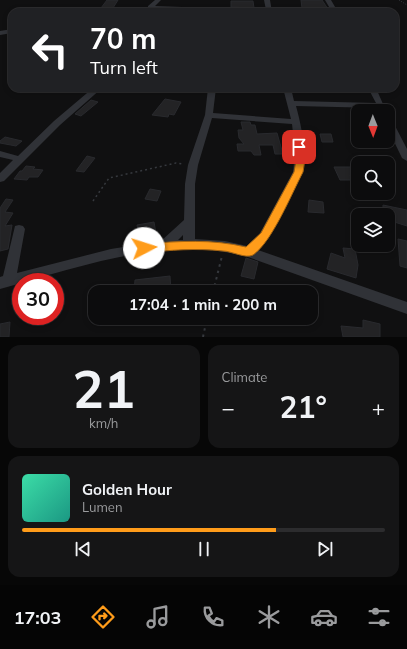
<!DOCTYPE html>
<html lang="en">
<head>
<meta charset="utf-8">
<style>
  body { margin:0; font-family:Mulish,sans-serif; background:#151516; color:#f1f3f6; height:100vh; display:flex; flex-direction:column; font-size:15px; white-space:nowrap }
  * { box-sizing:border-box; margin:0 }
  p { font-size:13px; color:#9a9b9d }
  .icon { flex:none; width:22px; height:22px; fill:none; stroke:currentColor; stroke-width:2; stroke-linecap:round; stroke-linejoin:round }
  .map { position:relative; height:337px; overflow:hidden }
  .drawer { display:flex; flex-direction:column; gap:8px; padding:8px; background:#070707; flex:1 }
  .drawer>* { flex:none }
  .top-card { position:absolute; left:8px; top:8px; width:391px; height:84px; border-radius:12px; box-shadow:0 2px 6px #0003,0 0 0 1px #2c2c2e; background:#202124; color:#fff; overflow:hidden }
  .needle { width:26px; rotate:179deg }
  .buttons { position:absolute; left:351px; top:104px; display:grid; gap:8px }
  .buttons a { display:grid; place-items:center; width:44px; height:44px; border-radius:8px; background:#0c0c0d; box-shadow:0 2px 6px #0003,0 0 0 1px #2c2c2e; font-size:20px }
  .speed { position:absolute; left:12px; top:273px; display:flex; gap:8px; font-size:20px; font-weight:700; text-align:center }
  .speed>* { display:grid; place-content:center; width:52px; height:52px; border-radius:50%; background:#0c0c0d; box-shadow:0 2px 6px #0003,0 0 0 1px #2c2c2e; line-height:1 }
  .speed .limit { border:6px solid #d22; background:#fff; color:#111 }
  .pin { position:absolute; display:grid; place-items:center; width:34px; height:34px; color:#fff; margin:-17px; border-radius:8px; box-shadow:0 2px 6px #0006 }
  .me { position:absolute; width:44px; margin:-22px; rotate:85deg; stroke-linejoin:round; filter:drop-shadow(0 0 3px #0008) }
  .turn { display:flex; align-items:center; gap:14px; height:84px; padding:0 16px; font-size:18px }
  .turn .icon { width:52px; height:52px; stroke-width:2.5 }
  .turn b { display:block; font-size:28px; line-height:34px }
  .big { font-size:30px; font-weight:700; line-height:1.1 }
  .drawer .widget { flex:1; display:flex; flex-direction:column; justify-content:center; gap:6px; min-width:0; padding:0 14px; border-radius:12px; background:#151516 }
  .drawer .dial { align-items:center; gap:0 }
  .dial b { font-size:52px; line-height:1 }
  .song { display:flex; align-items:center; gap:12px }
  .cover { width:48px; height:48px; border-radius:6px; background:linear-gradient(135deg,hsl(160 70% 55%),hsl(170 70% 35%)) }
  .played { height:4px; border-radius:2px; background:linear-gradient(90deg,#ff9c1a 70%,#2c2c2e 70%) }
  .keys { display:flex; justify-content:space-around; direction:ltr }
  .heat { display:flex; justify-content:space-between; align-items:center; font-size:22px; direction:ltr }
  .drawer .tiles { flex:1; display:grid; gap:8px; grid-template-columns:1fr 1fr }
  .widget:last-child { grid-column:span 2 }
  .trip { position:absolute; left:88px; top:285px; width:230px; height:40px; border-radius:12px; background:#0c0c0d; box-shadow:0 2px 6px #0003,0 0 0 1px #2c2c2e; font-weight:700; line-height:40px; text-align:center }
  .tab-bar { display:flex; height:64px; justify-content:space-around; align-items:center; background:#050505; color:#9a9b9d }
  .tab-bar .icon { width:28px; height:28px }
  .tab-bar .current { color:#ff9c1a }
  .tab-bar b { font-size:18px; color:#f1f3f6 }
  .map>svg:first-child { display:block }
  .building { fill:#232325; stroke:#292a2e }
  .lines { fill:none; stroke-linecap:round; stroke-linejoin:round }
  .path-far2 { stroke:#36393e; stroke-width:1; stroke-dasharray:1 1.5; stroke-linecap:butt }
  .path-far1 { stroke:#36393e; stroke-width:1.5; stroke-dasharray:2 3; stroke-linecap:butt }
  .path { stroke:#36393e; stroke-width:2; stroke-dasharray:2.5 4; stroke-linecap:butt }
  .minor { fill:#303237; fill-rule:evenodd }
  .route { fill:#ff9c1a; stroke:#a66511 }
</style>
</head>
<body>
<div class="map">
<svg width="407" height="337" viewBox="0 0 407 337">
  <rect width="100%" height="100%" fill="#101011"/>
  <g class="building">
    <polygon points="107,0 118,0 113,8 101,8"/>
    <polygon points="301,0 322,0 328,9 302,8"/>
    <polygon points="231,1 253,1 254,8 231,7"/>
    <polygon points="165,99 181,102 174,115 169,114 168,117 152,115"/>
    <polygon points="91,100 98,102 81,116 75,114"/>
    <polygon points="241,122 250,122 251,125 255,125 257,134 277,133 283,154 275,154 273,145 259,145 261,155 254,155 251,151 238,151 237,144 244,144 239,138 238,130 243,130"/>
    <polygon points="320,134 331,134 333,142 322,142"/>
    <polygon points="5,137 22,141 16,146 0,143 0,141"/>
    <polygon points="87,156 95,158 84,172 76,171"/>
    <polygon points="26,166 35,167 33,169 43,170 38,177 29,177 27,180 14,179 20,171 22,171"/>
    <polygon points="334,167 352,167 355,175 350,175 352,180 340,180"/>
    <polygon points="150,189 161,191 157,201 145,199"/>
    <polygon points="6,199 13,200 5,212 13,213 5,226 12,225 8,249 0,251 0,208"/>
    <polygon points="309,200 323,202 324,213 308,212"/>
    <polygon points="383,205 407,210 407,226 388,220 388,215 383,215"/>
    <polygon points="154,222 156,233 139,236 137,225"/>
    <polygon points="398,239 407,241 407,268 400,266"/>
    <polygon points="343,248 355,249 358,265 356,278 327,269 331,253 345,258"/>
    <polygon points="246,258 258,262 254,279 241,276"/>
    <polygon points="170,276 171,292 134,292 135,280"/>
    <polygon points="363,320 380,324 380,337 343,337 341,326 363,328"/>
    <polygon points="10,322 9,337 0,337 0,324"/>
  </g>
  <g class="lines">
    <g class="path-far2">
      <polyline points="399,0 407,5"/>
      <polyline points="84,12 120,11 144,8"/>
    </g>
    <polyline class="path-far1" points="93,201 109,178 176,163 183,164"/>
    <g class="path">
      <polyline points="213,292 222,256"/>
      <polyline points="203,337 207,318"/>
    </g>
    <g class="minor">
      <polygon points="155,0 161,0 155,6 266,10 264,0 270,0 272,12 230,12 148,8 148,6"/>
      <polygon points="325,0 331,0 338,12 332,12"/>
      <polygon points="12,29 12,33 0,35 0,31"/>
      <polygon points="93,88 102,88 60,125 4,181 0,182 0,173 13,160 0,157 0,151 18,156 54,121"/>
      <path d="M208,88H216L213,113L291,119L283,88H291L294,101L376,103L368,88H376L386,111H380L378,108L296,106C302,128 306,149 303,172L268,239L258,250L407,302V314L248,257C166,234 77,268 0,289V277L3,276L15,226L19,225L23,226L25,229L17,273L111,249L161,241L184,220L185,184L188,165L205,115ZM212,118L292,124L295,151L293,172L260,233L247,246L225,241L195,239V184L198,165ZM183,235V240H178Z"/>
      <polygon points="388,117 392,120 407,149 407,161 402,158 388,129"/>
    </g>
  </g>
  <path class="route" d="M296,145H299L303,147L305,160L303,172C292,193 272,242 253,255C246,259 231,251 223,251C196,248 170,250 144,253L140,251L138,248L140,245L144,244C179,241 212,239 246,247L261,233L294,172L296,160L295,147Z"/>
</svg>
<div class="buttons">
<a><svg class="needle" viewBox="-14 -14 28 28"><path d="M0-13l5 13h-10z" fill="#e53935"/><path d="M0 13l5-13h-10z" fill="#9a9b9d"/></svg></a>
<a><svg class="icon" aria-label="search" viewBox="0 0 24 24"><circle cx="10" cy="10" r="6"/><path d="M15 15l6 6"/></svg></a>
<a><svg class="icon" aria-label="layers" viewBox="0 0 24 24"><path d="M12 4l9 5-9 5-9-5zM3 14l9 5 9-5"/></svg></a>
</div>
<div class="speed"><div class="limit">30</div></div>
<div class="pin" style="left:299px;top:147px;background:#d93025"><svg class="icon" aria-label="arrive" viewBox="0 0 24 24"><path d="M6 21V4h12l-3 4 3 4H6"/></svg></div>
<svg class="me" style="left:144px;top:248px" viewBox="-20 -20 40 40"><circle r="19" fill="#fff"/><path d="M0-13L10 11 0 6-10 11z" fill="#ff9c1a"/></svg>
<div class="trip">17:04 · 1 min · 200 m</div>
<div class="top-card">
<div class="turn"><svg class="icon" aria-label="left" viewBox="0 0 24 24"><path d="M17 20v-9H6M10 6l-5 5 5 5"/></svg><div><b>70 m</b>Turn left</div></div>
</div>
</div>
<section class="drawer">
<div class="tiles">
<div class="widget dial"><b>21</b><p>km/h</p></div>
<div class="widget"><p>Climate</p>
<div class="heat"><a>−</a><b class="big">21°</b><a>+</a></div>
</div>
<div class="widget">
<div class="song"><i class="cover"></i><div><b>Golden Hour</b><p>Lumen</p></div></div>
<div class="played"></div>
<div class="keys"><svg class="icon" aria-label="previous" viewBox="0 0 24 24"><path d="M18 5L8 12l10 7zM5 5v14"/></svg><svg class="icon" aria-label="pause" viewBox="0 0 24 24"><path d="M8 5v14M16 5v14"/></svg><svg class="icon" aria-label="next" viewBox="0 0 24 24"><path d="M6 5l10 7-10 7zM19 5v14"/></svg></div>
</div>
</div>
</section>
<nav class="tab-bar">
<b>17:03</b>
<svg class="icon current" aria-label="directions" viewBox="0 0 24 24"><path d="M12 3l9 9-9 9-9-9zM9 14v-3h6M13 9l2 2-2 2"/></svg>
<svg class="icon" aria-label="music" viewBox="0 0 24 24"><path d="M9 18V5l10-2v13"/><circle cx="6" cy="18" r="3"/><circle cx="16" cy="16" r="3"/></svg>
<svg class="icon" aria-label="phone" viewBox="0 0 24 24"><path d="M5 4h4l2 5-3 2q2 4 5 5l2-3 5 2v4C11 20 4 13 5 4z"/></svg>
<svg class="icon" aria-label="climate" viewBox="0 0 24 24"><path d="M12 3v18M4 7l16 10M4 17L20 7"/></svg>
<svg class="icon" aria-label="car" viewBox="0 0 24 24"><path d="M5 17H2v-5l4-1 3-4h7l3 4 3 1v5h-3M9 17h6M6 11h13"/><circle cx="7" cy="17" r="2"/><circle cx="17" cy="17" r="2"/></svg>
<svg class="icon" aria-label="filters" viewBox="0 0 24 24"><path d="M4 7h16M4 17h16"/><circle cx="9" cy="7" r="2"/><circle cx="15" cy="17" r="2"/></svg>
</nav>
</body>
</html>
